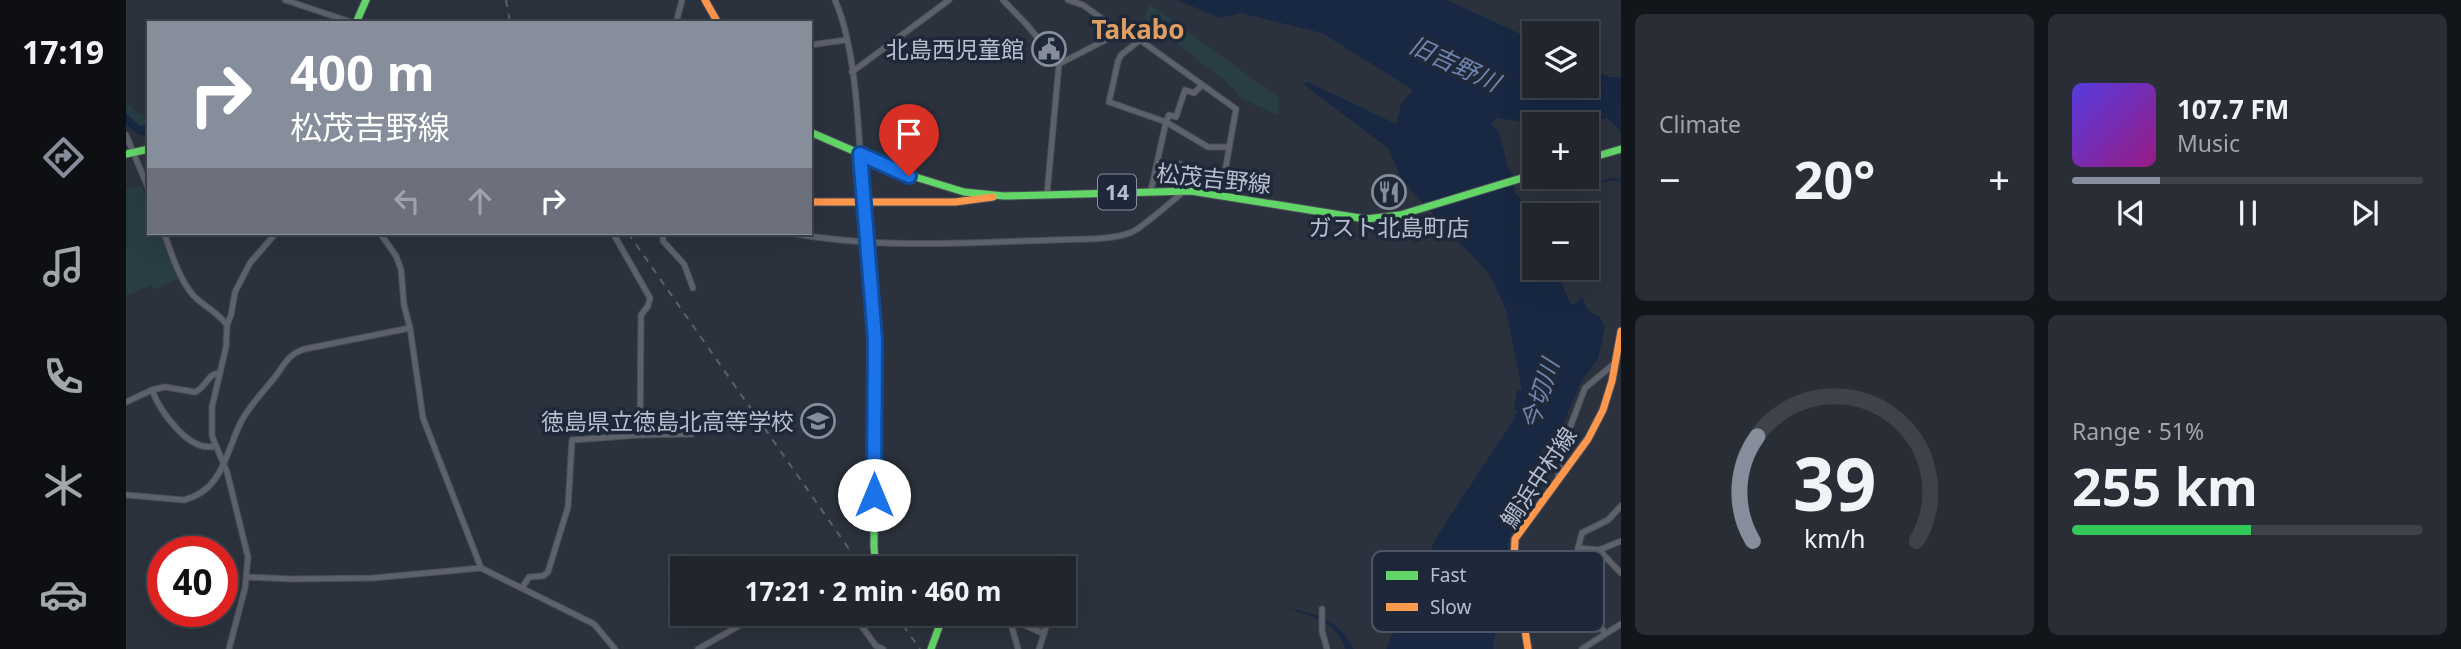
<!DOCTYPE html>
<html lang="en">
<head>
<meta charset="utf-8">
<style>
  body { margin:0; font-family:"Noto Sans","Noto Sans JP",sans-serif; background:#292e36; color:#f1f3f6; height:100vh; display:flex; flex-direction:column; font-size:26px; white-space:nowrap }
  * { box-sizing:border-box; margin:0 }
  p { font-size:23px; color:#a2a5aa }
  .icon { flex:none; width:38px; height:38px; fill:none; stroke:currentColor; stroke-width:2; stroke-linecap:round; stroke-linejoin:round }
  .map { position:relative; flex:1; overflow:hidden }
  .sheet { display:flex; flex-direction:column; gap:14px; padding:14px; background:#121519; width:840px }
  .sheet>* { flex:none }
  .hud { position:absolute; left:21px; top:21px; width:665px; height:214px; border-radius:0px; box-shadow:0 7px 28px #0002,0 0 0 2px #3e434a; background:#868d9b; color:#fff; overflow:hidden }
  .controls { position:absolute; left:1396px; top:21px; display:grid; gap:14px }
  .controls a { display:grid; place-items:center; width:77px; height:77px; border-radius:0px; background:#21262e; box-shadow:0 7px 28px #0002,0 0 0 2px #3e434a; font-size:35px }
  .speed { position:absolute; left:21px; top:536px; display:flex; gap:14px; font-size:35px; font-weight:700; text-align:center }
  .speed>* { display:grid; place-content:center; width:91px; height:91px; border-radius:50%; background:#21262e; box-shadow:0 7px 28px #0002,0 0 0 2px #3e434a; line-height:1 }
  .speed .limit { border:10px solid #d22; background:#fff; color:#111 }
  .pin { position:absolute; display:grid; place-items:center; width:60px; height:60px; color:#fff; margin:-72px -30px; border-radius:50% 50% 50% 0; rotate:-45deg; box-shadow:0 0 7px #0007 }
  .pin .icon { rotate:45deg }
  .me { position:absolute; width:77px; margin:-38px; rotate:0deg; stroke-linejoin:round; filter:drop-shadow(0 0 5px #0008) }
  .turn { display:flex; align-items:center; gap:24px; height:147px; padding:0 28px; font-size:32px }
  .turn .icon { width:91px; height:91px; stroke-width:2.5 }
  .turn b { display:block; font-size:49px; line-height:60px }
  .lanes { display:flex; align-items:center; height:66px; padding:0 28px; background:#0003; justify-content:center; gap:35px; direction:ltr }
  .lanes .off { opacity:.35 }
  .big { font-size:52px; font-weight:700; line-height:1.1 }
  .sheet .widget { flex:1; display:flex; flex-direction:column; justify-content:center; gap:10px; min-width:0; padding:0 24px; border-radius:10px; background:#292e36 }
  .sheet .dial { align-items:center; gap:0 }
  .dial svg { height:182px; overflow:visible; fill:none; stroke:#3e434a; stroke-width:7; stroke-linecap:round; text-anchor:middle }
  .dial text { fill:#f1f3f6; stroke:none }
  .song { display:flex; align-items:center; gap:21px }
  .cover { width:84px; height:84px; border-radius:10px; background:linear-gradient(135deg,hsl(250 70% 55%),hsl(310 70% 35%)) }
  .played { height:7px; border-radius:4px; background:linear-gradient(90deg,#868d9b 25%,#3e434a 25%) }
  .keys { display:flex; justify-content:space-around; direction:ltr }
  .heat { display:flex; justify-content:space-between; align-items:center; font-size:38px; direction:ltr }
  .charge { height:10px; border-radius:5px; background:linear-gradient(90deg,#34c759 51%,#3e434a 0) }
  .sheet .tiles { flex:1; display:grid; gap:14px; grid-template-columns:repeat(2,1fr) }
  .trip { position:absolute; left:544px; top:556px; width:406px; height:70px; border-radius:0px; background:#21262e; box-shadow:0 7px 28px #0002,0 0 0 2px #3e434a; font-weight:700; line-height:70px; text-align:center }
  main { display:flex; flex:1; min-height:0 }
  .tab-bar { display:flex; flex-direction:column; width:126px; justify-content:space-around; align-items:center; background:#0d0f12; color:#a2a5aa }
  .tab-bar .icon { width:49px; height:49px }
  .tab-bar .selected { color:#868d9b }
  .tab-bar b { font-size:32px; color:#f1f3f6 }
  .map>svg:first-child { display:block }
  .green { fill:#283e44 }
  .water { fill:#182843 }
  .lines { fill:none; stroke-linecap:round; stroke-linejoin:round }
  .stream { stroke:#182843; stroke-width:2 }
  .street-casing { stroke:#4a4f59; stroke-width:7 }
  .fast-casing { stroke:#4a4f59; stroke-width:9 }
  .slow-casing { stroke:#4a4f59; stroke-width:9 }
  .street { stroke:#5d616a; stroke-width:5 }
  .fast { stroke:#63d668; stroke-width:7 }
  .slow { stroke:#ff974d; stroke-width:7 }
  .rail { stroke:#5b6068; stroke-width:2; stroke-dasharray:7 7; stroke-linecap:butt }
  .route-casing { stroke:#114b97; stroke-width:18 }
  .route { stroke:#1a73e8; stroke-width:12 }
  .labels { text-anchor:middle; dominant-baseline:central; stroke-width:7; stroke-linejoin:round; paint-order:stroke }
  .shield { fill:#1e2839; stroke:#8991a1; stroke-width:2 }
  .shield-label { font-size:21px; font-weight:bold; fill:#b7becd }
  .poi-label { font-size:23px; fill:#b7becd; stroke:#1e2839; text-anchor:end }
  .street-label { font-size:23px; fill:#b7becd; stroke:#1e2839 }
  .water-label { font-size:24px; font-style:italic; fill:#6e86af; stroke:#1e2839 }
  .quarter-label { font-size:26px; font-weight:bold; fill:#de9e61; stroke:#1e2839 }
  .key { fill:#1e2839; stroke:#4c5565; stroke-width:2 }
  .key-label { font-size:19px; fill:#b7becd }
</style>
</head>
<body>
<main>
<nav class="tab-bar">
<b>17:19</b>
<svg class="icon selected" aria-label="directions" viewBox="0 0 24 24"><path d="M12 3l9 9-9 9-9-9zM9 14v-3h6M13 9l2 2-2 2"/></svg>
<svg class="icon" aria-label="music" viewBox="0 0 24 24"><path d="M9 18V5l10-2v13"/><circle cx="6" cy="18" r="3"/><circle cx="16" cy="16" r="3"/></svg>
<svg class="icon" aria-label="phone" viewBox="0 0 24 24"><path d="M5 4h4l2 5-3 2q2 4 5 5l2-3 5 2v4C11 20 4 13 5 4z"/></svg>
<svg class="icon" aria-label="climate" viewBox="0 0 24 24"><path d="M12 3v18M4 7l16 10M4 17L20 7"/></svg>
<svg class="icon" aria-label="car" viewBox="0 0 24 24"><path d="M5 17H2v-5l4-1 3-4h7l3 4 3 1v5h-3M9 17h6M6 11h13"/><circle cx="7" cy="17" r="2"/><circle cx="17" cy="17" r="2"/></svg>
</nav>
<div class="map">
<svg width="1495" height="649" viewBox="0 0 1495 649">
  <rect width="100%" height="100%" fill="#2c323d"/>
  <g class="green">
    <polygon points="1024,4 1153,98 1152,115 1114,97 1099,81 1018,18"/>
    <polygon points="0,101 12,114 23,116 23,124 14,126 0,113"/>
    <polygon points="15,185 23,203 23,233 33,233 52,279 27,290 25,285 0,296 0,189"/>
  </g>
  <g class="water">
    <path d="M1051,0H1321L1409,41V86H1461V69L1483,77H1495V132L1482,118C1438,125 1414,125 1371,118L1365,124L1373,132L1382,168L1387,175L1389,193L1410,215L1409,268H1428L1445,304L1450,303L1454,298L1458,299C1458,308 1465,313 1473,316L1479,327L1472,359L1455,382L1431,438L1423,439L1416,449L1413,475L1386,531L1382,544V564L1378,568L1367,649H1260L1311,536L1387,421L1391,411L1388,409L1391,391L1396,390L1380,310L1364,275L1275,179L1263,149L1177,84L1182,82L1270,124L1275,104L1287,90L1196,33L1115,13L1094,18Z"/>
    <polygon points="0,114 14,126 23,125 23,136 13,135 0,125"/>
    <path d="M1161,608C1193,614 1212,619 1228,649H1219C1212,622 1184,616 1161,608Z"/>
  </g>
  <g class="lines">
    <polyline class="stream" points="1454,177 1460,185 1487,179 1495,181"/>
    <g class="street-casing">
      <g id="street">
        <polyline points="159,0 228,23"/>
        <path d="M709,0C732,52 733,144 737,202"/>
        <polyline points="877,0 902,26 933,64 921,194"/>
        <polyline points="942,0 957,5 995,32 1014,40 1110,109 1095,194"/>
        <polyline points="550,23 556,0"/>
        <polyline points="1014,40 995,55 992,61 983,102 1040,122 1025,190"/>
        <polyline points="684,45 720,40"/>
        <polyline points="933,64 995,32"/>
        <polyline points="726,72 823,0"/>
        <polyline points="1076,85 1068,93 1059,90 1050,117 1043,115 1040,122 1082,147 1103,147"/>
        <polyline points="0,135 23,190"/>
        <polyline points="1051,191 1054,164"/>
        <path d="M38,233C45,252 53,279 67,295C77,306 92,312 101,325"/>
        <polyline points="254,233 270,256 275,269 278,305 284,328 297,418 355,568"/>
        <polyline points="487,233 524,298 522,306 515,315 514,435"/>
        <polyline points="537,233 537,241 558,264 567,288"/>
        <path d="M665,233C750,249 840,243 926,240C948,239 986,241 1006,232C1016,228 1046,201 1056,193"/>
        <path d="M26,390L39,387L69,392C80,388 81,374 93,373"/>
        <path d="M0,402L26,390C34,411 63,453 89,446"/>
        <polyline points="1432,477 1438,443 1459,388 1489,363"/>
        <path d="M0,495L58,500C98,490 100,450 116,420C125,404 137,392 149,377C159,364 162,354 179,349L284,328"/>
        <polyline points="1452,548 1456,533 1482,520 1495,506"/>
        <polyline points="1473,550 1495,541"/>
        <polyline points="121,577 166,579 247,578 355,568 468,624 489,649"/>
        <polyline points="1446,581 1452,548 1473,550 1495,573"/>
        <polyline points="396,588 403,577 417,576 422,572 442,507 446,440 514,435 566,434"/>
        <polyline points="1196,609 1196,631 1201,649"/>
        <polyline points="727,614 750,646 757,649"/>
        <polyline points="861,614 890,621 918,634"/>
        <polyline points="884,620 892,649"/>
        <polyline points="899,625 899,614"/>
        <path d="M1398,626L1436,588L1446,581C1448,599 1469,619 1479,633"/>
        <polyline points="103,649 119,588 122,557 101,472 86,436 86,407 100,347 101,325 105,315 109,292 124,263 150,233"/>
        <polyline points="572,649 634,614"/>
        <polyline points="913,649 924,614"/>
        <polyline points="1456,649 1495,624"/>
      </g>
    </g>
    <g class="fast-casing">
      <g id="fast">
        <polyline points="230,23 240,0"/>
        <polyline points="684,132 783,175 838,192 878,196 1065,191 1240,219 1274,215 1409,174"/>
        <polyline points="0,154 23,149"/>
        <polyline points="1461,159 1495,149"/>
        <polyline points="737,202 749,339 748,547 749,558 754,569"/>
        <polyline points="805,649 813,627 810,614"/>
      </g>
    </g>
    <g class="slow-casing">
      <g id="slow">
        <polyline points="579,0 592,23"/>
        <polyline points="684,202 829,202 867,197"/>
        <polyline points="1402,649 1388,561 1389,539 1462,439 1477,410 1486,381 1495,331"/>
      </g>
    </g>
    <use href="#street" class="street"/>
    <use href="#fast" class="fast"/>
    <use href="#slow" class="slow"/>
    <g class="rail">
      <polyline points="380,0 384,23"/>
      <polyline points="502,233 737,569"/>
      <polyline points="769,614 794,649"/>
    </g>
  </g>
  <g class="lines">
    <g class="route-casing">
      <polyline id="route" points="748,495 749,339 734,154 783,176"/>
    </g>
    <use href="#route" class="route"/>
  </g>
  <defs>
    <g id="civic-ring" transform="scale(1.75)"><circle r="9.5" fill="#1e2839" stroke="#868d9b" stroke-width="1.5"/><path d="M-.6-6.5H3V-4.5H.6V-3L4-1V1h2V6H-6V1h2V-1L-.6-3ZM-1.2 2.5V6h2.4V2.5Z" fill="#868d9b"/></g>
    <g id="restaurant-ring" transform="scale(1.75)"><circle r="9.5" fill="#1e2839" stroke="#868d9b" stroke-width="1.5"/><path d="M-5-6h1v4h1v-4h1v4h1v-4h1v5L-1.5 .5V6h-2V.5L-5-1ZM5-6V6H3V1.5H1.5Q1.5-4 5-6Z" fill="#868d9b"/></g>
    <g id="school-ring" transform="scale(1.75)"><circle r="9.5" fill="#1e2839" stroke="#868d9b" stroke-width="1.5"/><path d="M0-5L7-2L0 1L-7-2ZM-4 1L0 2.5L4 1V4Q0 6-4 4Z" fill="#868d9b"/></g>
  </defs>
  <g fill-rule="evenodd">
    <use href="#civic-ring" x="923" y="49"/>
    <use href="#restaurant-ring" x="1263" y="192"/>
    <use href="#school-ring" x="692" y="421"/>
  </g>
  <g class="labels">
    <rect class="shield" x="972" y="174.5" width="38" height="35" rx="5"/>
    <g class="shield-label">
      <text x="991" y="192">14</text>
    </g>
    <g class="poi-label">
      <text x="898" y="49">北島西児童館</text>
      <text x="1263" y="227" text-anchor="middle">ガスト北島町店</text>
      <text x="668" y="421">徳島県立徳島北高等学校</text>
    </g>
    <g class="street-label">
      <text transform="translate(1088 178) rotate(6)">松茂吉野線</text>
      <text transform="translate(1412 477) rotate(-56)">鯛浜中村線</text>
    </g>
    <g class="water-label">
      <text transform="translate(1329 63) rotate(25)">旧吉野川</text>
      <text transform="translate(1413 394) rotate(-72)">今切川</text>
    </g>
    <g class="quarter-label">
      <text x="1012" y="29">Takabo</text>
    </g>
  </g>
  <rect x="1246" y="551" width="232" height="81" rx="10" class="key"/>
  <rect x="1260" y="571" width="32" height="9" fill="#63d668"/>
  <rect x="1260" y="603" width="32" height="8" fill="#ff974d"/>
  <g class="key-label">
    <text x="1304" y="582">Fast</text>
    <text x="1304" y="614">Slow</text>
  </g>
</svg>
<div class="controls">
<a><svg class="icon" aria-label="layers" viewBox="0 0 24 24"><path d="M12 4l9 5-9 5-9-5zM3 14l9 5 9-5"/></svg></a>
<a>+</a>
<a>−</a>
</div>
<div class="speed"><div class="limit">40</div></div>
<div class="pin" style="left:783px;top:176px;background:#d93025"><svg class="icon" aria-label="arrive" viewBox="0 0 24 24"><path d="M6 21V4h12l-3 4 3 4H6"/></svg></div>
<svg class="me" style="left:748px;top:495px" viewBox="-20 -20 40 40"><circle r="19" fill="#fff"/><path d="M0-13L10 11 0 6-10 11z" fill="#1a73e8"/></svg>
<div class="trip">17:21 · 2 min · 460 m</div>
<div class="hud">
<div class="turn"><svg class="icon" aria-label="right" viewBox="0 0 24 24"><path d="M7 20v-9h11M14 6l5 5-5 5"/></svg><div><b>400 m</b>松茂吉野線</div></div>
<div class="lanes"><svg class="icon off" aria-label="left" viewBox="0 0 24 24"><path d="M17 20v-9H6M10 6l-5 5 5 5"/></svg><svg class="icon off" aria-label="ahead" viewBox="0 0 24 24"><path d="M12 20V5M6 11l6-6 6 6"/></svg><svg class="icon" aria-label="right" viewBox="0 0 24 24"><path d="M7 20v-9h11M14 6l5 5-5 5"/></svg></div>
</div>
</div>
<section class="sheet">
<div class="tiles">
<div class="widget"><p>Climate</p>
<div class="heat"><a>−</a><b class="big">20°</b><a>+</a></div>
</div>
<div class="widget">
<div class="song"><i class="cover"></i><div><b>107.7 FM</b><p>Music</p></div></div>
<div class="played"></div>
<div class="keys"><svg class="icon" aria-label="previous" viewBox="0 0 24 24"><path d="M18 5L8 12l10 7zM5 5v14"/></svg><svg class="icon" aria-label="pause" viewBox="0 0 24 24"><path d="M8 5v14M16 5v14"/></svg><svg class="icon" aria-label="next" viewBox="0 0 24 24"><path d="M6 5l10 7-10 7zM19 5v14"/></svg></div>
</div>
<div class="widget dial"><svg viewBox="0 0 100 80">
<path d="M14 69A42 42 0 1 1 86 69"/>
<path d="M14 69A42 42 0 0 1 16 23" stroke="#868d9b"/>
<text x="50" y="56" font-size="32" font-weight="700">39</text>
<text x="50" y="72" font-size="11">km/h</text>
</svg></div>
<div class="widget"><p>Range · 51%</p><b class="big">255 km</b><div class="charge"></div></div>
</div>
</section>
</main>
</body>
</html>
